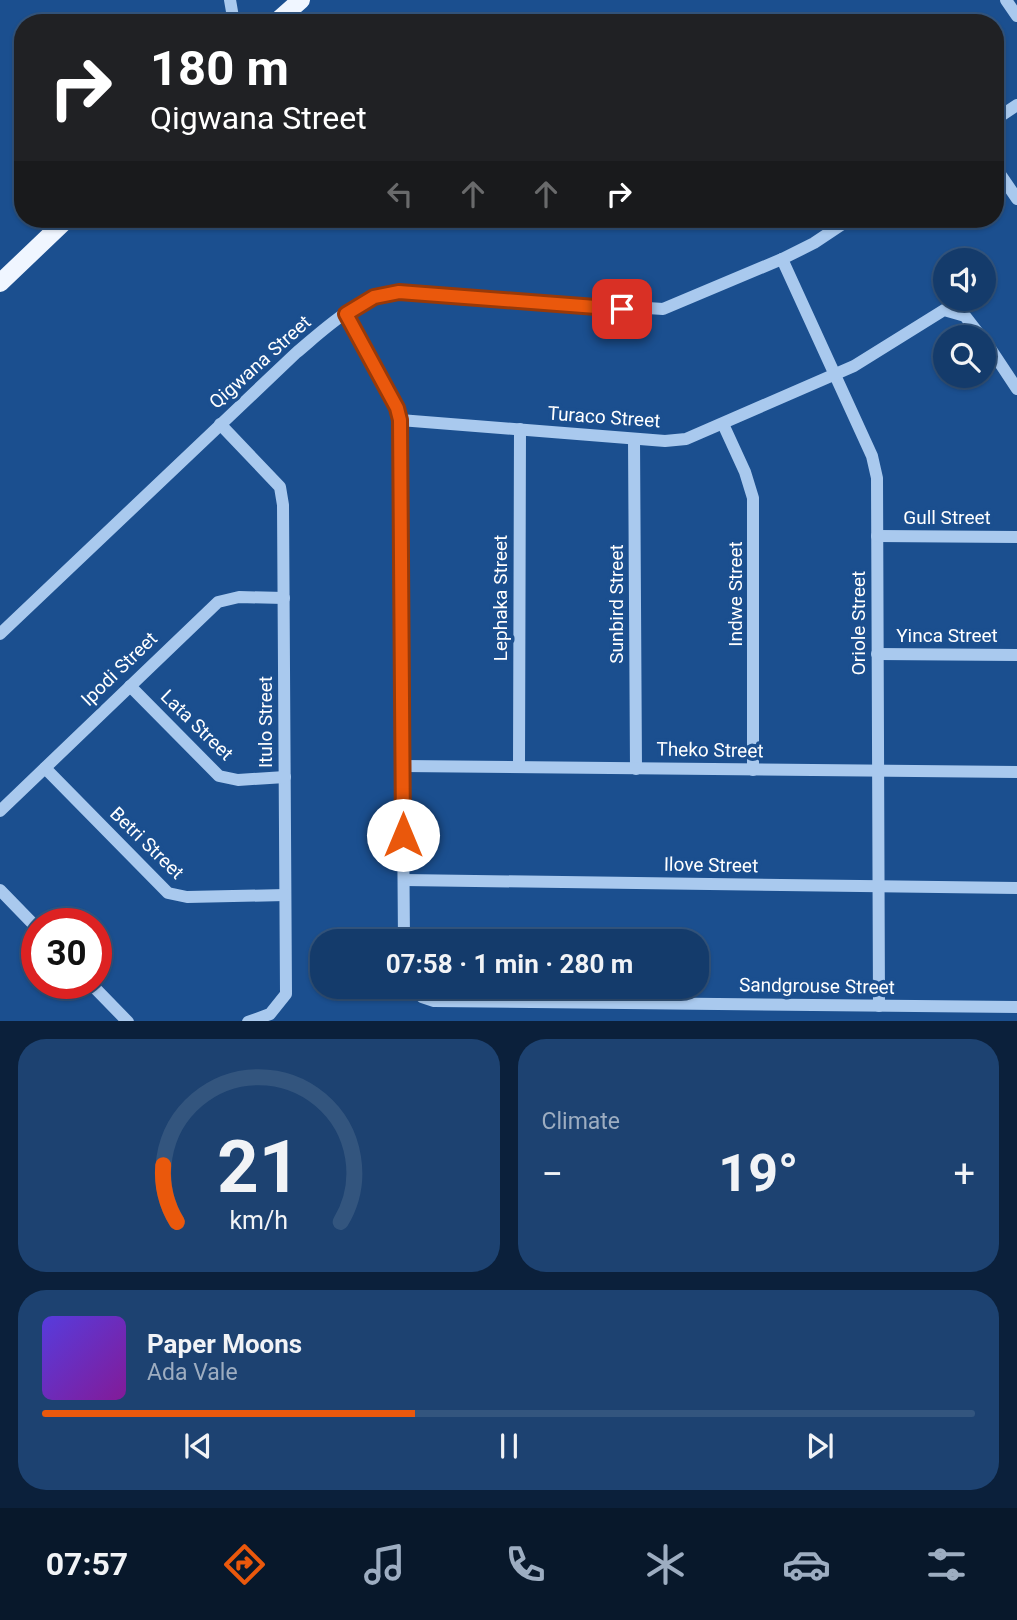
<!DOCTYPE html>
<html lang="en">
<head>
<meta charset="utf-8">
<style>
  body { margin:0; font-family:Roboto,sans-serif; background:#1d4271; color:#f1f3f6; height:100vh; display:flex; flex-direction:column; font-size:26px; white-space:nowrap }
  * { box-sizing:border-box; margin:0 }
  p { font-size:23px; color:#9dadc1 }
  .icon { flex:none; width:38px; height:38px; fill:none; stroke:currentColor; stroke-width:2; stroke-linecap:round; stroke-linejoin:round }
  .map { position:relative; height:1021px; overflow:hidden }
  .panel { display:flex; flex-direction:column; gap:18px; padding:18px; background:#0b203b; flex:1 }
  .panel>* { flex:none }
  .guide { position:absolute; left:14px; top:14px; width:990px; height:214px; border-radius:28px; box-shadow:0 2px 5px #0004,0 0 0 2px #33557e; background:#202124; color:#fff; overflow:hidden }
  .buttons { position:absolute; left:933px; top:248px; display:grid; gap:14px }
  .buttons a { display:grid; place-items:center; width:63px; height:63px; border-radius:50%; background:#143b6b; box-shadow:0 2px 5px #0004,0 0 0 2px #33557e; font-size:35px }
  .speed { position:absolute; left:21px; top:908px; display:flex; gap:14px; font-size:35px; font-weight:700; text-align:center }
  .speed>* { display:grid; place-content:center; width:91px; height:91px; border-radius:50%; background:#143b6b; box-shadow:0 2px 5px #0004,0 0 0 2px #33557e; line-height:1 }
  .speed .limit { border:10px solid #d22; background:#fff; color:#111 }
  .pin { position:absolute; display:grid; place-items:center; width:60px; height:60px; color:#fff; margin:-30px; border-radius:14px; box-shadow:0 4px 10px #0006 }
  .me { position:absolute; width:77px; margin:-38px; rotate:0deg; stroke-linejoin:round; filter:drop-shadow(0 0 5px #0008) }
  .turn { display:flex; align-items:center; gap:24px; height:147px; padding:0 21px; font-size:32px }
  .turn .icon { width:91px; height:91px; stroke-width:2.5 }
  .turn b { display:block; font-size:49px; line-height:60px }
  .lanes { display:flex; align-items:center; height:66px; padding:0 21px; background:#0003; justify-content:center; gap:35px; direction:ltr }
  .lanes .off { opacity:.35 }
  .big { font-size:52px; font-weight:700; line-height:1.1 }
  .panel .tile { flex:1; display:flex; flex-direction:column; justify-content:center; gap:10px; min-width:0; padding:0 24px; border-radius:28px; background:#1d4271 }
  .panel .dial { align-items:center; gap:0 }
  .dial svg { height:182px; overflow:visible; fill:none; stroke:#33557e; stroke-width:7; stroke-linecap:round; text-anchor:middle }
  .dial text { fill:#f1f3f6; stroke:none }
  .song { display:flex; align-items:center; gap:21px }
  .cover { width:84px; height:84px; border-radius:10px; background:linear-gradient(135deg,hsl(250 70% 55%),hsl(290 70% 35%)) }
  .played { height:7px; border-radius:4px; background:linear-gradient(90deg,#ea580c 40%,#33557e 40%) }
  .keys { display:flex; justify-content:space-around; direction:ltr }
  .heat { display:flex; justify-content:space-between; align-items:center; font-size:38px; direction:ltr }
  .panel .tiles { flex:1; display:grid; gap:18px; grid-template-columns:1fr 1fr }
  .tile:last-child { grid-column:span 2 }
  .trip { position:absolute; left:310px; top:929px; width:399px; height:70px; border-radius:28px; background:#143b6b; box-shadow:0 2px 5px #0004,0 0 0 2px #33557e; font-weight:700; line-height:70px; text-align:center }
  .dock { display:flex; height:112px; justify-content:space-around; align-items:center; background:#08182b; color:#9dadc1 }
  .dock .icon { width:49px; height:49px }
  .dock .active { color:#ea580c }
  .dock b { font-size:32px; color:#f1f3f6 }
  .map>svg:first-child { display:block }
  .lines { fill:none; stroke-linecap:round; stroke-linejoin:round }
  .minor { stroke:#a9c9ee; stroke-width:12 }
  .major { stroke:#f0f6ff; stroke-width:18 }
  .route-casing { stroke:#983908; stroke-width:18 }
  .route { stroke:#ea580c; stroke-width:12 }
  .labels { text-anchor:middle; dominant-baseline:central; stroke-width:7; stroke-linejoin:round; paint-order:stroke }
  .street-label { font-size:19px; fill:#fff; stroke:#1b4f8f }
</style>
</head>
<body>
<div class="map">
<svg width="1017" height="1022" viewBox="0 0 1017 1022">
  <rect width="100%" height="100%" fill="#1b4f8f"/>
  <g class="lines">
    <g class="minor">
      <polyline points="230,0 234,23"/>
      <polyline points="1006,0 1017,16"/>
      <polyline points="893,22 894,23"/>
      <polyline points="996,119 1017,105"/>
      <polyline points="996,168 1017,199"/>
      <polyline points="782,259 872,456 877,478 879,1006"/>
      <polyline points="346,314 397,408 400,420 404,942"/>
      <polyline points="984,339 1017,389"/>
      <polyline points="400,420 665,441 686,439 854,366 944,310 965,316 982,338"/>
      <polyline points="220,424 280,487 283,505 286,994 270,1014 248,1022"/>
      <polyline points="723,424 745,472 753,498 753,770"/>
      <polyline points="634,439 636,769"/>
      <polyline points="877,536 1017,537"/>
      <path d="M0,634L296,353C326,328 359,295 399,292L663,309L782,259L814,243L850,219"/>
      <polyline points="877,654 1017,655"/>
      <polyline points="130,686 219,776 238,780 285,777"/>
      <polyline points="403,766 1017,772"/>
      <polyline points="519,767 520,429"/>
      <polyline points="45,768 168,893 187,897 285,895"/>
      <polyline points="0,811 218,602 239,597 284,598"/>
      <polyline points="404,880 1017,888"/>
      <polyline points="0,890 37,928"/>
      <polyline points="91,984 128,1022"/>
      <polyline points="410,987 422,997 434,1001 1017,1007"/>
    </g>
    <g class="major">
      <polyline points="275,23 301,0"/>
      <polyline points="0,283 67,219"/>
    </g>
  </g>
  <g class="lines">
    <g class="route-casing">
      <polyline id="route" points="403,835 400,420 397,408 346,314 374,297 399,292 622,309"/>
    </g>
    <use href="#route" class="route"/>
  </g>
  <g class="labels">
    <g class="street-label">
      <text transform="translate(260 362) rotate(-42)">Qigwana Street</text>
      <text transform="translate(604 417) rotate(4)">Turaco Street</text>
      <text x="947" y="517">Gull Street</text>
      <text transform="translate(735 594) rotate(-90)">Indwe Street</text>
      <text transform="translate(500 598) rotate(-90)">Lephaka Street</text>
      <text transform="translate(616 604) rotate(-90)">Sunbird Street</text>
      <text transform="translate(858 623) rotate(-90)">Oriole Street</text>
      <text x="947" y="635">Yinca Street</text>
      <text transform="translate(119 669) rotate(-44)">Ipodi Street</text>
      <text transform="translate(265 722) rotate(-90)">Itulo Street</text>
      <text transform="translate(197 725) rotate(44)">Lata Street</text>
      <text transform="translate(710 750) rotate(1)">Theko Street</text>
      <text transform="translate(147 843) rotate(44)">Betri Street</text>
      <text transform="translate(711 865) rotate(1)">Ilove Street</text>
      <text transform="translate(817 986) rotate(1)">Sandgrouse Street</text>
    </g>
  </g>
</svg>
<div class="buttons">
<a><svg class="icon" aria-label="sound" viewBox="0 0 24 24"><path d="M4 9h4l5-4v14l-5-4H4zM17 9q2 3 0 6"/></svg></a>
<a><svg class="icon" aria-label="search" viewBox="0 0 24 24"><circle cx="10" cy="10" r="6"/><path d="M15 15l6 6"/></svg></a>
</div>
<div class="speed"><div class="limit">30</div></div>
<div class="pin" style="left:622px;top:309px;background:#d93025"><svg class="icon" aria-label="arrive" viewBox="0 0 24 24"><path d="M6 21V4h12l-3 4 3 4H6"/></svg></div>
<svg class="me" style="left:403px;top:835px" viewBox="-20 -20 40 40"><circle r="19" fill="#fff"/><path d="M0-13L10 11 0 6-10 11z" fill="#ea580c"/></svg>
<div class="trip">07:58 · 1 min · 280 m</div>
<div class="guide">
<div class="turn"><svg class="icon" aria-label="right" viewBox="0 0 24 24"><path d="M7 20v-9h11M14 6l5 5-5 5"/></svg><div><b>180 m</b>Qigwana Street</div></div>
<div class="lanes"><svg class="icon off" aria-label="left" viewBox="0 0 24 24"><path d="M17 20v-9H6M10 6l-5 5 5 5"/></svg><svg class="icon off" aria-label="ahead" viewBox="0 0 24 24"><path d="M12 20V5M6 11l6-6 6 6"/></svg><svg class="icon off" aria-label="ahead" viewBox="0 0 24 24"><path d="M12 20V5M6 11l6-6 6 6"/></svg><svg class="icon" aria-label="right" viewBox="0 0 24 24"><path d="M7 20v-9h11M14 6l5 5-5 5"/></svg></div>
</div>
</div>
<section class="panel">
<div class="tiles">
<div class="tile dial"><svg viewBox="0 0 100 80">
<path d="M14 69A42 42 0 1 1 86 69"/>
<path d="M14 69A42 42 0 0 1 8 44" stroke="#ea580c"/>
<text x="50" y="56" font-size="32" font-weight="700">21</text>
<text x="50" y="72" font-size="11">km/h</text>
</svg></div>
<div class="tile"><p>Climate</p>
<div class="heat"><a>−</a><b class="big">19°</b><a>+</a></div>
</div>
<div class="tile">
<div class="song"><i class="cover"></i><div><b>Paper Moons</b><p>Ada Vale</p></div></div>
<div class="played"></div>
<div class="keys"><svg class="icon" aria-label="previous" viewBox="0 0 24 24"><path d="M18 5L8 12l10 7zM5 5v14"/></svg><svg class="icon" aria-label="pause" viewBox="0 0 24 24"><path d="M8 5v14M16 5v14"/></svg><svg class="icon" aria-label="next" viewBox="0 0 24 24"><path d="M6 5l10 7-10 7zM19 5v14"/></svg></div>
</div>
</div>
</section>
<nav class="dock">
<b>07:57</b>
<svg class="icon active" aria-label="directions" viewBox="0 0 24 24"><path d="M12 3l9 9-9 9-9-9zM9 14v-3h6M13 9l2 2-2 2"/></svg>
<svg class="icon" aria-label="music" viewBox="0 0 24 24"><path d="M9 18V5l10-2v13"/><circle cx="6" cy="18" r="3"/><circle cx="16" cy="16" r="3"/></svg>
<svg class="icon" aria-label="phone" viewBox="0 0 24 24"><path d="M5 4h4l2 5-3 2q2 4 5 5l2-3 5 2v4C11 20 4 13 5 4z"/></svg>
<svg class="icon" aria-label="climate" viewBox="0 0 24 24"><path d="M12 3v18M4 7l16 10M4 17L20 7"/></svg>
<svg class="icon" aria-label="car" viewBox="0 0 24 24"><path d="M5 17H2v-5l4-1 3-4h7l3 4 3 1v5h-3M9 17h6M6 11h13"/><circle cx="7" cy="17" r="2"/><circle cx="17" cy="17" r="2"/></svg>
<svg class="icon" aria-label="filters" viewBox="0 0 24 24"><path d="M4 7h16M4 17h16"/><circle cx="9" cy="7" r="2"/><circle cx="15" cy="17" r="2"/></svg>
</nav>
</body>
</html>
